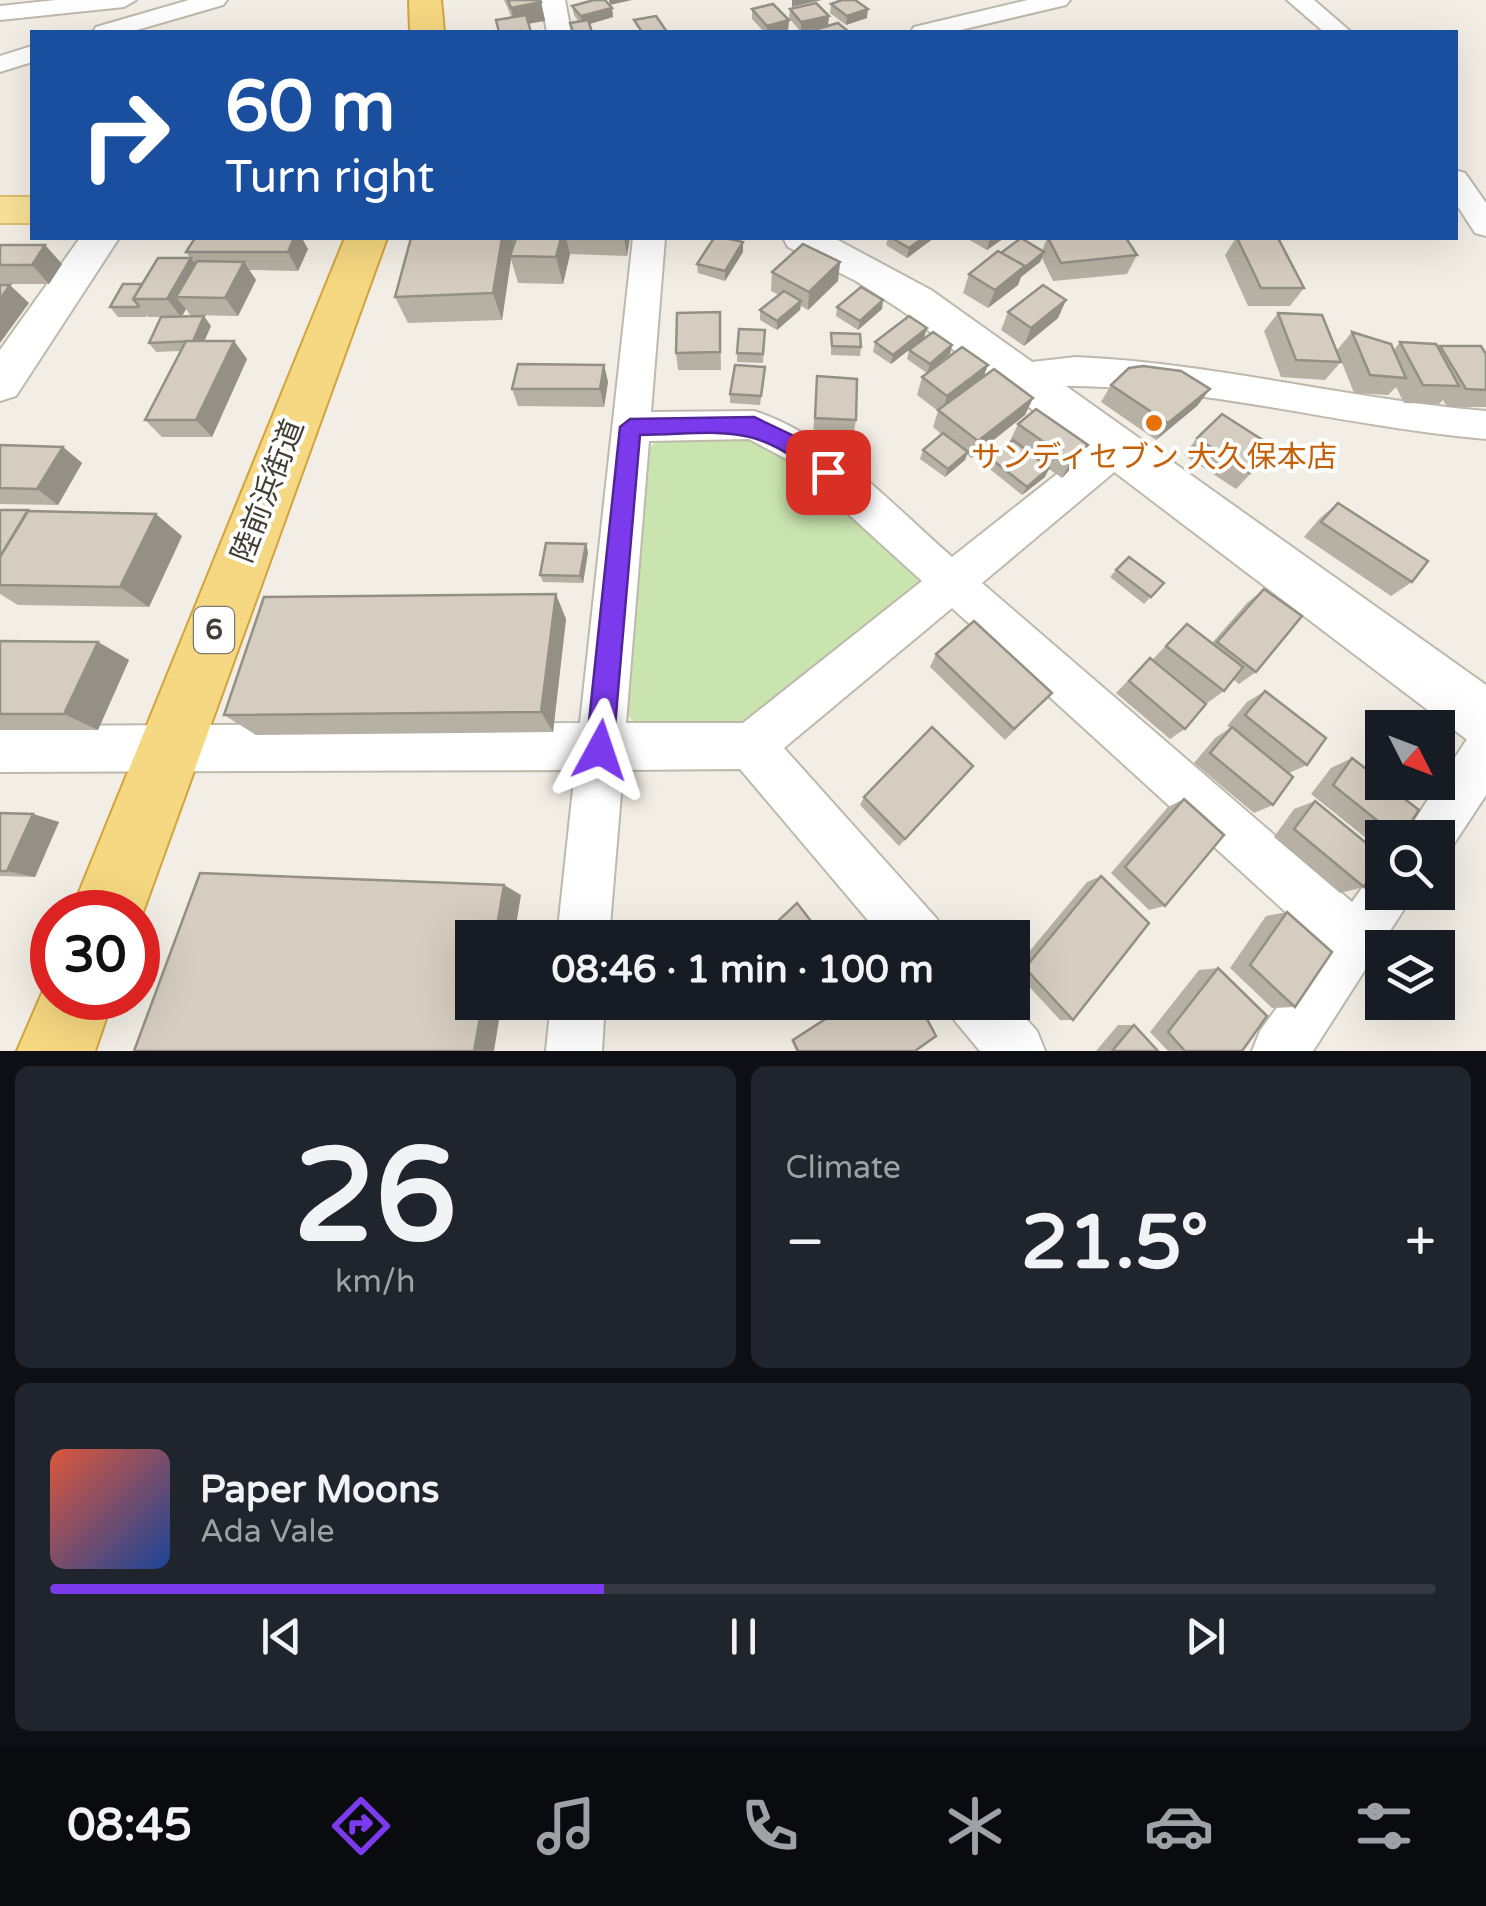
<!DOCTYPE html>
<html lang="en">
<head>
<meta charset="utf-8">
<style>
  body { margin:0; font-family:"Varela Round","Noto Sans JP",sans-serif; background:#20242c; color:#f1f3f6; height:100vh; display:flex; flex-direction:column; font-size:38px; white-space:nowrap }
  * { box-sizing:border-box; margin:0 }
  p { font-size:32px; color:#9ea1a6 }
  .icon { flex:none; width:55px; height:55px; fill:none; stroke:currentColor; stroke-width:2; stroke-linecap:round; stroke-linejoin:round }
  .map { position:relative; height:1051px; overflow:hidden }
  .panel { display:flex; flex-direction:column; gap:15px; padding:15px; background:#0d0f14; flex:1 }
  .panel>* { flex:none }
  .banner { position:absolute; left:30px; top:30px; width:1428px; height:210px; border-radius:0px; box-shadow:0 10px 40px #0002; background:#1a4fa0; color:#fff; overflow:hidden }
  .needle { width:65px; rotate:132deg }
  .tools { position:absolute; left:1365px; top:710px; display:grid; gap:20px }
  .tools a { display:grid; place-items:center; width:90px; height:90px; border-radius:0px; background:#171b24; box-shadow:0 10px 40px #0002; font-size:50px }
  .speed { position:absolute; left:30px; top:890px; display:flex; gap:20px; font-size:50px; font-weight:700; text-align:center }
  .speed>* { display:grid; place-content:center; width:130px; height:130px; border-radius:50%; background:#171b24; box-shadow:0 10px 40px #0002; line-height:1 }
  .speed .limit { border:15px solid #d22; background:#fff; color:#111 }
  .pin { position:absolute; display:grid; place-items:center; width:85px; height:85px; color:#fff; margin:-42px; border-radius:20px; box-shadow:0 5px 15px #0006 }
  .me { position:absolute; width:110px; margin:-55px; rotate:5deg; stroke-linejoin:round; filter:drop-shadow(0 0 8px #0008) }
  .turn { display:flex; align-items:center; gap:35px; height:210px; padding:0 30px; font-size:45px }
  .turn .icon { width:130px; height:130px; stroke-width:2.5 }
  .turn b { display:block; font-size:70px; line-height:85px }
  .big { font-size:75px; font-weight:700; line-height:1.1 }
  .panel .widget { flex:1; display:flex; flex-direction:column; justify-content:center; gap:15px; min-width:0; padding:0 35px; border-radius:15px; background:#20242c }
  .panel .dial { align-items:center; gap:0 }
  .dial b { font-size:130px; line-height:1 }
  .song { display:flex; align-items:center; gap:30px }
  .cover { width:120px; height:120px; border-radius:15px; background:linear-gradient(135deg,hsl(10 70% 55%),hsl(220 70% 35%)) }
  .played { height:10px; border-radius:5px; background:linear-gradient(90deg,#7c3aed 40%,#363941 40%) }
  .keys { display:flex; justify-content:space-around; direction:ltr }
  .heat { display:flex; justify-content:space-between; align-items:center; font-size:55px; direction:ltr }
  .panel .tiles { flex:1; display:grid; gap:15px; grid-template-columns:1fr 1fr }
  .widget:last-child { grid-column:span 2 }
  .trip { position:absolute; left:455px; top:920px; width:575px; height:100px; border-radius:0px; background:#171b24; box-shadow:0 10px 40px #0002; font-weight:700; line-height:100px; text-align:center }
  .tabs { display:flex; height:160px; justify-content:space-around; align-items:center; background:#090b0e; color:#9ea1a6 }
  .tabs .icon { width:70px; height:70px }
  .tabs .active { color:#7c3aed }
  .tabs b { font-size:45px; color:#f1f3f6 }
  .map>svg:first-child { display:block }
  .green { fill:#cae4b0 }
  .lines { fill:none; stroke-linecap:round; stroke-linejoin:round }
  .minor-casing { stroke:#bfb9ac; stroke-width:4 }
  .tertiary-casing { stroke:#bfb9ac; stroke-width:4 }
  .primary-casing { stroke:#dcbf69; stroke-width:4 }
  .trunk-casing { stroke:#d3a33e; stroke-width:4 }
  .minor { fill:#fff; fill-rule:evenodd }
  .tertiary { fill:#fff; fill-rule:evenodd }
  .primary { fill:#f8e198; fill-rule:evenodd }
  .trunk { fill:#f6d882; fill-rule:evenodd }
  .wall { fill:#b7b0a4 }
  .shaded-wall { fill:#959086 }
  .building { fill:#d5cdbf; stroke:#959086; stroke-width:2.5 }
  .route { fill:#7c3aed; stroke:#51269a; stroke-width:2.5 }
  .food-dot { fill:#e8710a; stroke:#fff; stroke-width:4 }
  .labels { text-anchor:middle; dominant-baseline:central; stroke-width:8; stroke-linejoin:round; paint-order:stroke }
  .shield { fill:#fff; stroke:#7c7972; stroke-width:2.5 }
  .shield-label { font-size:28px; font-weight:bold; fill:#443f35 }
  .food-label { font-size:30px; fill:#c56008; stroke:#fff }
  .street-label { font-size:30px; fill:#443f35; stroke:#fff }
</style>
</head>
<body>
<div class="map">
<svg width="1486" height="1051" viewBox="0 0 1486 1051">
  <rect width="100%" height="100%" fill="#f2eee5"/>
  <polygon class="green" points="667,433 757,441 804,465 921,570 928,588 752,731 645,734 628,715 638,457"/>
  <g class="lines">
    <g class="minor-casing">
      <g id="minor">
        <polygon points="56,0 136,0 124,7 0,20 0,6"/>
        <polygon points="189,0 227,0 223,5 130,32 93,32 96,27"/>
        <polygon points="541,0 565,0 571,32 547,32"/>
        <polygon points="1028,0 1070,0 1066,5 952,32 911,32 914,27"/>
        <polygon points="1287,0 1314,0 1351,32 1324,32"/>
        <polygon points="32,46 32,62 0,72 0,56"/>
        <polygon points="1455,170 1465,173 1486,203 1486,236 1475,233 1455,202"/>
        <path d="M633,238H665L651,412L754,411C832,436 892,505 952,557L1105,436L1118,432L1131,436L1137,447L1131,458L982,583L1352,902L1372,874L1382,869V892H1415L1313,1051H1252L1260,1031L1322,945L952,608L784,748L937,919L944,938H883L740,769L623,770L609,938H557L575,770L0,772V726L580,723ZM749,439L790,461L922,581L743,723H626L649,441Z"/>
        <path d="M1076,357C1214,363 1348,399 1486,411V439C1328,425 1177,377 1017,387L1005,383L999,374L1005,365Z"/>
        <polygon points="1486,730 1486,795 1446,856 1438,859 1438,838 1403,838 1469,736"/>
        <polygon points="551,1002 605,1002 602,1051 546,1051"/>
        <polygon points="947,1002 1011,1002 1037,1031 1045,1051 980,1051 955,1021"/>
      </g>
    </g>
    <g class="tertiary-casing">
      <g id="tertiary">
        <polygon points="80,238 119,238 16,396 0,401 0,350"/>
        <polygon points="783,238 834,238 931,290 1486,685 1486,747 1466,739 901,310 856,281 788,247"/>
      </g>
    </g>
    <g class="primary-casing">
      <rect id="primary" x="0" y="197" width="32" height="26"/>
    </g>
    <g class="trunk-casing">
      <g id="trunk">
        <polygon points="409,0 441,0 444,32 410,32"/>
        <polygon points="345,238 387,238 143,912 138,925 138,912 71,912"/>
        <polygon points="52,970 52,998 113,998 95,1051 17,1051"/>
      </g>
    </g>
    <use href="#minor" class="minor"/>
    <use href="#tertiary" class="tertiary"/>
    <use href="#primary" class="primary"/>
    <use href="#trunk" class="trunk"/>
  </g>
  <g class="wall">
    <polygon points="504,0 540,0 545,21 512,18"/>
    <polygon points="831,4 867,18 846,25 830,13"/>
    <polygon points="572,6 612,8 613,17 589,24 592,32 572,32 570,23 579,22 574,15"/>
    <polygon points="752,9 789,20 788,30 781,32 764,32 752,19"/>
    <polygon points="790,9 829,16 828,25 801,32 789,18"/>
    <polygon points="411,238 514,238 512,249 516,238 630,238 627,256 570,254 563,284 518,283 511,259 502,320 408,323 395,297"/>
    <polygon points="888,238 934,238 907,258 886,245"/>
    <polygon points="966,238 1004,238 987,250"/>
    <polygon points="1047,238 1126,238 1137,255 1127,274 1053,281 1042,258 1040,262 1021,277 1018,285 988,308 963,293 969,274 1001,253 1042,251"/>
    <polygon points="1236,238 1278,238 1304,288 1290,306 1248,306 1225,255"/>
    <polygon points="0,245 45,245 62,264 49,284 0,284"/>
    <polygon points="308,249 298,271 249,270 256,280 238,316 190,315 186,309 182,317 211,326 204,341 234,341 247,359 212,437 162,437 145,420 181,351 156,352 149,343 161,317 148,317 147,315 146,317 118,317 110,307 142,284 191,258 195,265 186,252"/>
    <polygon points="743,252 725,281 698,273 697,264"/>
    <polygon points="840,262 838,281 808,310 801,306 800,310 777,330 760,320 760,310 779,295 771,291 772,272"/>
    <polygon points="883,300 882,309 858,330 836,316 837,307"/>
    <polygon points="1066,300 1058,318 1024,346 1001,330 1008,312"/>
    <polygon points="720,312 721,370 678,370 676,353"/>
    <polygon points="1278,313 1341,362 1325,380 1281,377 1264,331"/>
    <polygon points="765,330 763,363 737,362 737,353"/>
    <polygon points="1352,332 1394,350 1400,342 1438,348 1440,346 1486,352 1486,407 1447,407 1443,400 1439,404 1404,403 1396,387 1388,395 1354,393 1337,350"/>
    <polygon points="831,333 861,347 860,356 831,355"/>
    <polygon points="924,338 891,364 873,352 875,342"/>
    <polygon points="952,345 950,354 927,373 907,359 909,350"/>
    <polygon points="604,365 608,382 604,407 518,406 512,389"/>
    <polygon points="988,365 983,377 1033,398 1025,415 971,458 967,454 965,460 945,477 920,459 923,450 941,434 933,427 938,411 917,395 922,377"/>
    <polygon points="764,376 760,405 730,403 730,394"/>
    <polygon points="817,376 856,420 853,437 813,435"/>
    <polygon points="1111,385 1210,389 1197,406 1156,440 1101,402"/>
    <polygon points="1018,424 1088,445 1078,461 1062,478 1049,469 1045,477 1022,495 986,466 990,458 1010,441"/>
    <polygon points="1197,438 1275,448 1236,489 1184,455"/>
    <polygon points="0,445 63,447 82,463 58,505 0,504"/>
    <polygon points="1338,503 1412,582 1391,596 1304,537 1320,518"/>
    <polygon points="0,510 29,511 182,536 149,607 18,605 0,594"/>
    <polygon points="588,552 583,583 543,582 540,575"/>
    <polygon points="1116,570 1164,583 1144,604 1110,577"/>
    <polygon points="1264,589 1256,672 1239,684 1233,679 1224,691 1207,703 1153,659 1187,624 1212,643 1247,603"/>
    <polygon points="566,619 553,732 256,735 224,715"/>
    <polygon points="0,641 98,642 129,660 98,730 0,730"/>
    <polygon points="936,654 1052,693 1005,740 930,667"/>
    <polygon points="1150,658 1185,729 1170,739 1116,693"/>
    <polygon points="1265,691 1307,765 1289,773 1273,805 1254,813 1194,763 1215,738 1230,728 1227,726 1247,702"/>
    <polygon points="1352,758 1401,838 1382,838 1382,844 1376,846 1311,794 1331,768"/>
    <polygon points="973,766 899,846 860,805 864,797"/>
    <polygon points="1184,799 1165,906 1149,910 1111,873 1168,807"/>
    <polygon points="1315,801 1364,887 1340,893 1274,837 1294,809"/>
    <polygon points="0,813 33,814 59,822 35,877 0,876"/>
    <polygon points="1101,876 1073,1020 1060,1020 1014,970 1087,882"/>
    <polygon points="1287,912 1295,1007 1272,1008 1230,968 1266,916"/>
    <polygon points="1218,968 1242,1051 1168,1051 1150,1032 1199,970"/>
    <polygon points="849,1002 918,1002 915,1051 796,1051 791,1040"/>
    <polygon points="1118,1025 1134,1025 1158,1051 1096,1051"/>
  </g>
  <g class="shaded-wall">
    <polygon points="609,0 632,0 610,5"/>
    <polygon points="792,0 822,0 792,7"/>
    <polygon points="541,2 545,21 515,26 511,8"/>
    <polygon points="612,8 613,17 583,26 581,16"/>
    <polygon points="868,9 867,18 846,25 847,16"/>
    <polygon points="829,16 828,25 801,32 801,22"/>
    <polygon points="789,20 788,30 778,32 767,32 767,26"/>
    <polygon points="294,238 302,238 308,249 298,271 288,252"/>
    <polygon points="502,238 514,238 511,256 510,256 511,259 502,320 493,293"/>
    <polygon points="561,238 566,238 570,254 563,284 556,257"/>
    <polygon points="624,238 630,238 627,256"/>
    <polygon points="923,238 934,238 907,258 909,248"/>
    <polygon points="990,238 1004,238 987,250"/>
    <polygon points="743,242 743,252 725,281 725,271"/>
    <polygon points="45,245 62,264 49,284 32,265"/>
    <polygon points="1044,252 1040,262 1021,277 1024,268"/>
    <polygon points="191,258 204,277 176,297 186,309 181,317 167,299"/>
    <polygon points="244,262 256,280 238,316 225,298"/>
    <polygon points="840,262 838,281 808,310 809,292"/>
    <polygon points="1025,266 1018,285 988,308 995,290"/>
    <polygon points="10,285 29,303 0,343 0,299"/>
    <polygon points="883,300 882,309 858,330 860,321"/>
    <polygon points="1066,300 1058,318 1024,346 1031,328"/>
    <polygon points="801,301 800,310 777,330 777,321"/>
    <polygon points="204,316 211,326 200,351 192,342"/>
    <polygon points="927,328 924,338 891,364 893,355"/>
    <polygon points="234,341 247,359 212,437 196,420"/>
    <polygon points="952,345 950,354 927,373 930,364"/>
    <polygon points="604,365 608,382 604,407 600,389"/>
    <polygon points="988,365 981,383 942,413 947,396"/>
    <polygon points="1210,389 1197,406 1156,440 1168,423"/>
    <polygon points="1033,398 1025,415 971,458 978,441"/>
    <polygon points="1088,445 1078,461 1062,478 1071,461"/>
    <polygon points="63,447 82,463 58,505 37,489"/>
    <polygon points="968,452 965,460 945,477 948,469"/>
    <polygon points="1049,468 1045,477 1022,495 1027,487"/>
    <polygon points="156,514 182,536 149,607 120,587"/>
    <polygon points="586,544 588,552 583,583 580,576"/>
    <polygon points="556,594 566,619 553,732 541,712"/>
    <polygon points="98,642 129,660 98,730 64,714"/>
    <polygon points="33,814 59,822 35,877 7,871"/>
    <polygon points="504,885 521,895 514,938 495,938"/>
    <polygon points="483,1002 502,1002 494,1051 474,1051"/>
  </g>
  <g class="building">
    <polygon points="508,0 540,0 541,2 511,8"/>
    <polygon points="594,0 605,0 612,8 581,16 572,6"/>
    <polygon points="842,0 855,0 868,9 847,16 831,4"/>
    <polygon points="816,3 829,16 801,22 790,9"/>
    <polygon points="773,4 789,20 767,26 752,9"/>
    <polygon points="526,15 531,32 499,32 496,20"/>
    <polygon points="656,16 667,32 642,32 634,20"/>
    <polygon points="588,20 592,32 573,32 570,23"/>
    <polygon points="838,23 849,32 807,32"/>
    <polygon points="777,29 781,32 765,32"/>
    <polygon points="195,238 294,238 288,252 186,252"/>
    <polygon points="411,238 502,238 493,293 395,297"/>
    <polygon points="516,238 561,238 556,257 510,256"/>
    <polygon points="714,238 725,238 743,242 725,271 697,264"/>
    <polygon points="892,238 923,238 909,248"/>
    <polygon points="1021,238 1044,252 1024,268 1001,253"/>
    <polygon points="1048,238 1126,238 1137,255 1061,263"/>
    <polygon points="1237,238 1278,238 1304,288 1261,288"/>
    <polygon points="803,244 840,262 809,292 772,272"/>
    <polygon points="0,245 45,245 32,265 0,265"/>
    <polygon points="998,251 1025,266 995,290 969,274"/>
    <polygon points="158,258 191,258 167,299 133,299"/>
    <polygon points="197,261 244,262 225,298 176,297"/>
    <polygon points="123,284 142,284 133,299 139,306 138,307 110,307"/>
    <polygon points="0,285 10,285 0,299"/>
    <polygon points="1043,285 1066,300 1031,328 1008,312"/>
    <polygon points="861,287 883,300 860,321 837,307"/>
    <polygon points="784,291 801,301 777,321 760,310"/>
    <polygon points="720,312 720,352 676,353 677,313"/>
    <polygon points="1278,313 1322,315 1341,362 1296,360"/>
    <polygon points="204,316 193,341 149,343 161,317"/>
    <polygon points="909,316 927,328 893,355 875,342"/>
    <polygon points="739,329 765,330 763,354 737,353"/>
    <polygon points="933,332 952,345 930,364 909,350"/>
    <polygon points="1352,332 1391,344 1406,378 1370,375"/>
    <polygon points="831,333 860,334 861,347 832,346"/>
    <polygon points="186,341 234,341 196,420 145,420"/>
    <polygon points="1400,342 1436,344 1459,386 1423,385"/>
    <polygon points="1440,346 1481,346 1486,354 1486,390 1466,389"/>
    <polygon points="962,347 988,365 947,396 922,377"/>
    <polygon points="518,364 604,365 600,389 512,389"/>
    <polygon points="735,365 765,367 761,396 730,394"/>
    <polygon points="1143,366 1181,371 1210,389 1168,423 1111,385 1129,368"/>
    <polygon points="994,369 1033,398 978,441 938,410"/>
    <polygon points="817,376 857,379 856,420 815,418"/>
    <polygon points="1036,409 1088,445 1071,461 1018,424"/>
    <polygon points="1222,414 1275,448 1250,473 1197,438"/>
    <polygon points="943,433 968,452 948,469 923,450"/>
    <polygon points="1013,440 1049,468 1027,487 990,458"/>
    <polygon points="0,445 63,447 37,489 0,488"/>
    <polygon points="1338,503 1428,561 1412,582 1321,522"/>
    <polygon points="0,510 28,510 0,557"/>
    <polygon points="28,511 156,514 120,587 0,585 0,557"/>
    <polygon points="546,543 586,544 580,576 540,575"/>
    <polygon points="1129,557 1164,583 1151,597 1116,570"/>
    <polygon points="1264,589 1302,616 1256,672 1217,642"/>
    <polygon points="556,594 541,712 224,715 264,597"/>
    <polygon points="974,621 1052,693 1014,729 936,654"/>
    <polygon points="1187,624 1243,667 1224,691 1166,646"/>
    <polygon points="0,641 98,642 64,714 0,714"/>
    <polygon points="1150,658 1206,704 1185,729 1129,681"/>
    <polygon points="1265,691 1326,738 1307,765 1245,715"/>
    <polygon points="932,727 973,766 905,839 864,797"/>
    <polygon points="1232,727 1293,777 1273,805 1210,753"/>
    <polygon points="1352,758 1419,810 1401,838 1399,838 1333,785"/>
    <polygon points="1184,799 1224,835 1165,906 1125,867"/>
    <polygon points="1315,801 1382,856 1364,887 1294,829"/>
    <polygon points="0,813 33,814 7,871 0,871"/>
    <polygon points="200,873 504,885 495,938 472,938 472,1002 483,1002 474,1051 134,1051"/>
    <polygon points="1101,876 1149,923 1073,1020 1025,968"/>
    <polygon points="797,903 824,938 760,938"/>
    <polygon points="1287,912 1332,952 1295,1007 1250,965"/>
    <polygon points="1218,968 1267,1016 1242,1051 1185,1051 1168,1032"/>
    <polygon points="852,1002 918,1002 936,1036 915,1051 798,1051 793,1040"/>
    <polygon points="1134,1025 1158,1051 1112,1051"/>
  </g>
  <path class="route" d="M754,417L811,444L839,472L835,479H820C756,420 721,434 640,435L613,750L609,759L600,763L590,759L586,750L620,427L630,419Z"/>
  <circle class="food-dot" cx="1154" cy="423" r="10"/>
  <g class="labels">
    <rect class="shield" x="194" y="607" width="40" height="46" rx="8"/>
    <g class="shield-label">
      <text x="214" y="630">6</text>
    </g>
    <g class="food-label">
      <text x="1154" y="457">サンディセブン 大久保本店</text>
    </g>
    <g class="street-label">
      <text transform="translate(268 491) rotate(-69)">陸前浜街道</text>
    </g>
  </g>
</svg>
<div class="tools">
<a><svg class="needle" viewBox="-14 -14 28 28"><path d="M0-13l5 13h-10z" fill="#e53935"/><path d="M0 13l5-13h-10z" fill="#9ea1a6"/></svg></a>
<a><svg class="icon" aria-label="search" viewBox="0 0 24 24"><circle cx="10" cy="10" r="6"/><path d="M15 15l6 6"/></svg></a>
<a><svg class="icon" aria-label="layers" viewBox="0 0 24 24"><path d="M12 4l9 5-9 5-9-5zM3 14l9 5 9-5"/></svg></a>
</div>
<div class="speed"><div class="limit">30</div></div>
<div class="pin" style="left:828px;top:472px;background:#d93025"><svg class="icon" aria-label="arrive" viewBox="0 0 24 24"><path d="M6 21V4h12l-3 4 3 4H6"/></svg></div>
<svg class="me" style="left:600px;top:750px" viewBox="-20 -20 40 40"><path d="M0-17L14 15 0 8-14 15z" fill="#7c3aed" stroke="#fff" stroke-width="4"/></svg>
<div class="trip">08:46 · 1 min · 100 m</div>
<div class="banner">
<div class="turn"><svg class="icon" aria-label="right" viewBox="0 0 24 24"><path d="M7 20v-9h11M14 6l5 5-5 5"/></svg><div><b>60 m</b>Turn right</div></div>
</div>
</div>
<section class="panel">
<div class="tiles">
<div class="widget dial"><b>26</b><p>km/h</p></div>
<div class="widget"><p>Climate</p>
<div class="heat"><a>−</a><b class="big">21.5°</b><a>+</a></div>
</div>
<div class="widget">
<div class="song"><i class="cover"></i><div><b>Paper Moons</b><p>Ada Vale</p></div></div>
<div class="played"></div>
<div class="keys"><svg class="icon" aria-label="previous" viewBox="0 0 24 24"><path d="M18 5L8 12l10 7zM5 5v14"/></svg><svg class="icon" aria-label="pause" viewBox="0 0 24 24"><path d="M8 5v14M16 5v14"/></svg><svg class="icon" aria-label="next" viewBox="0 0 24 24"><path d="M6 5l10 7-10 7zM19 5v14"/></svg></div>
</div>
</div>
</section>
<nav class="tabs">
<b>08:45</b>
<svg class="icon active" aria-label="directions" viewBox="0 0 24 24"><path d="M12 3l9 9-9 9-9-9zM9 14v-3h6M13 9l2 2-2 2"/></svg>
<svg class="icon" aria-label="music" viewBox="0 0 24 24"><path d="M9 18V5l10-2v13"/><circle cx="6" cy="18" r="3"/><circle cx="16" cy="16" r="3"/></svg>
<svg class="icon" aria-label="phone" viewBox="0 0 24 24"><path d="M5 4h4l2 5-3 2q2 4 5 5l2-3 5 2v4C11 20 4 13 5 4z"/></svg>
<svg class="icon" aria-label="climate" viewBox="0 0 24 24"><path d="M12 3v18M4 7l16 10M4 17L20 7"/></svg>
<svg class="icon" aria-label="car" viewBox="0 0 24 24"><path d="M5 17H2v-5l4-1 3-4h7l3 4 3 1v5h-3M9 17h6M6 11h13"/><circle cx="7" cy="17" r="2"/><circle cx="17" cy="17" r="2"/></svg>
<svg class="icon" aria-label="filters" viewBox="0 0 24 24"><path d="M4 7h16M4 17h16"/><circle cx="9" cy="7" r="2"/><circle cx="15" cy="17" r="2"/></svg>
</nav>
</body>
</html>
